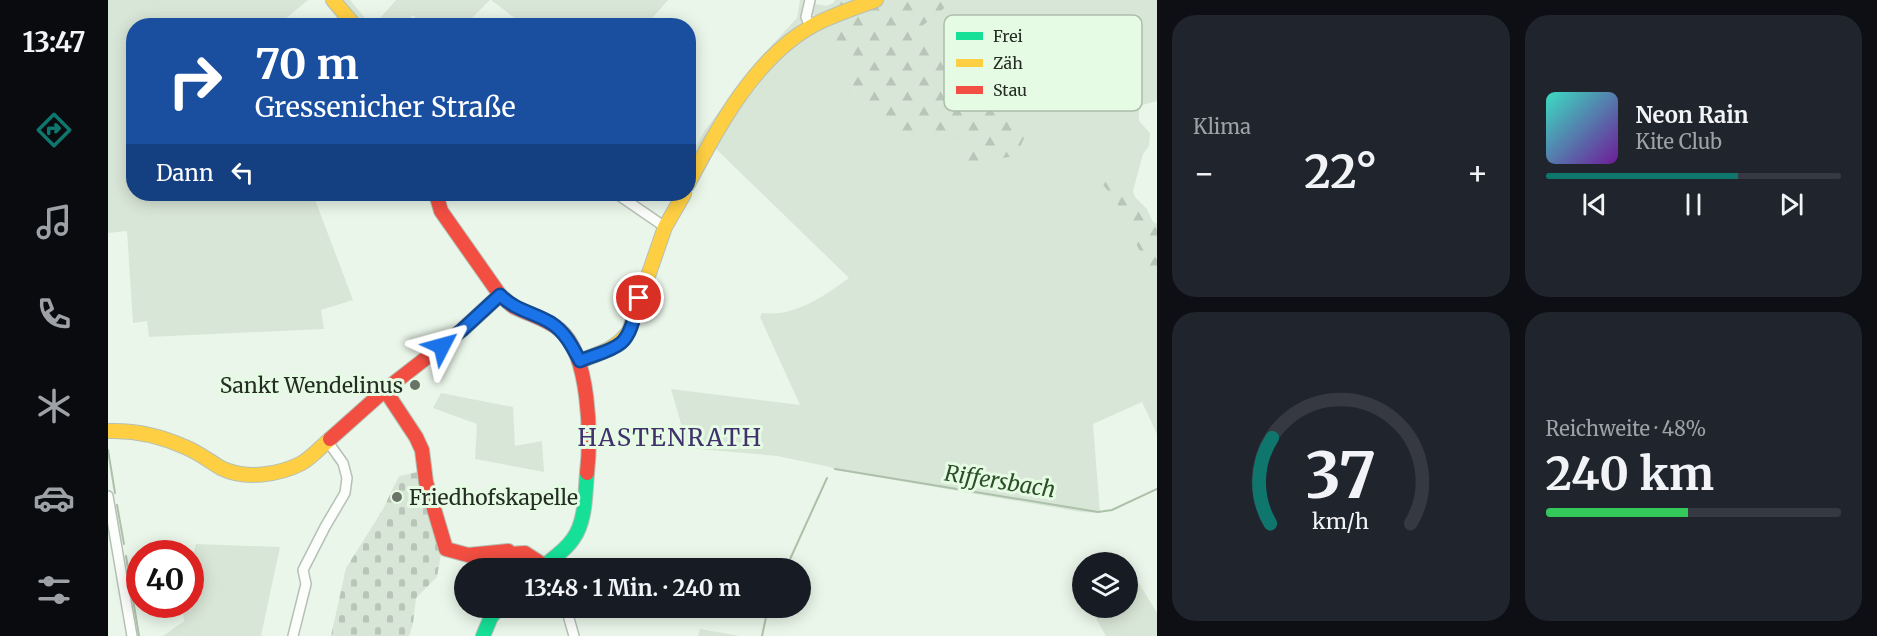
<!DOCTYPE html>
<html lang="de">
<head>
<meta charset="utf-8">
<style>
  body { margin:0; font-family:Merriweather,serif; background:#20242c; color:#f1f3f6; height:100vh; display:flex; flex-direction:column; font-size:22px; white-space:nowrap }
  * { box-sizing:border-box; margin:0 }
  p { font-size:20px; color:#9ea1a6 }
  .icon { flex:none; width:33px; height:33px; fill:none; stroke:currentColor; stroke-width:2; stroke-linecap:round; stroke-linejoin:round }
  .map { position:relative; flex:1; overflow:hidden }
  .drawer { display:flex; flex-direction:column; gap:15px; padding:15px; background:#0d0f14; width:720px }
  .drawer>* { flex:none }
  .banner { position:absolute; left:18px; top:18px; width:570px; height:183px; border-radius:24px; box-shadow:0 3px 15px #0003; background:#1a4fa0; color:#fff; overflow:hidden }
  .buttons { position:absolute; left:964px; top:552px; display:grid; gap:12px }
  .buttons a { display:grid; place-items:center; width:66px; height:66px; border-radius:50%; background:#171b24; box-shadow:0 3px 15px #0003; font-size:30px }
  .speed { position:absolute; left:18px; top:540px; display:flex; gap:12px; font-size:30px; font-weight:700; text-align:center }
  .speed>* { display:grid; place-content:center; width:78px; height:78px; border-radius:50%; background:#171b24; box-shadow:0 3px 15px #0003; line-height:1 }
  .speed .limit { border:9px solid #d22; background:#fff; color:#111 }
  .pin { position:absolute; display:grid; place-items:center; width:51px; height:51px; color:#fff; margin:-26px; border:3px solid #fff; border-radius:50%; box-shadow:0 2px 6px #0007 }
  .me { position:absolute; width:66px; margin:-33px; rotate:51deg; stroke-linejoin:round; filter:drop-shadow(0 0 4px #0008) }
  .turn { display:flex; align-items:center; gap:21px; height:126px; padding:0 30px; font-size:27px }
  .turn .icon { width:78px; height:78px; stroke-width:2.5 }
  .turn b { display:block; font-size:42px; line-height:51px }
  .then { display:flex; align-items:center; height:57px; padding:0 30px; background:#0003; gap:12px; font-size:22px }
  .big { font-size:45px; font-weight:700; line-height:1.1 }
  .drawer .tile { flex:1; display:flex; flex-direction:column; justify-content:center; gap:9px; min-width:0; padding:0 21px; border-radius:24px; background:#20242c }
  .drawer .dial { align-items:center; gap:0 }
  .dial svg { height:156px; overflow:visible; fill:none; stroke:#363941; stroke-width:7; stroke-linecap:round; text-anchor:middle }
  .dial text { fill:#f1f3f6; stroke:none }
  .song { display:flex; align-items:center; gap:18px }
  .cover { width:72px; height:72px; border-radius:9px; background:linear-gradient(135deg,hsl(170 70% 55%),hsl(280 70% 35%)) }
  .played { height:6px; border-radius:3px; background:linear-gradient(90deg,#0f766e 65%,#363941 65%) }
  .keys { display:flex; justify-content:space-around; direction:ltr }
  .heat { display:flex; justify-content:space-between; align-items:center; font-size:33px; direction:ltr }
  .charge { height:9px; border-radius:4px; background:linear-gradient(90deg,#34c759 48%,#363941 0) }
  .drawer .tiles { flex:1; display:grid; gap:15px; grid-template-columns:repeat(2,1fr) }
  .trip { position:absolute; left:346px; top:558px; width:357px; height:60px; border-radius:30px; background:#171b24; box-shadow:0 3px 15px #0003; font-weight:700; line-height:60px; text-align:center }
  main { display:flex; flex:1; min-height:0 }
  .menu { display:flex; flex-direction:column; width:108px; justify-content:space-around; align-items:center; background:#090b0e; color:#9ea1a6 }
  .menu .icon { width:42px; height:42px }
  .menu .on { color:#0f766e }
  .menu b { font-size:27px; color:#f1f3f6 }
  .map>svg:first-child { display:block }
  .green { fill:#d8e6d7 }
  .forest { fill:url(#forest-firs) }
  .cemetery { fill:url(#cemetery-stones) }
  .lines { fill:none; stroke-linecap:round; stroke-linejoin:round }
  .stream { stroke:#acc1a9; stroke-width:2 }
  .street-casing { stroke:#b6c0b5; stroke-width:12 }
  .fast-casing { stroke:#b6c0b5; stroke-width:16 }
  .slow-casing { stroke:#b6c0b5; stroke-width:16 }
  .jam-casing { stroke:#b6c0b5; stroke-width:16 }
  .street { stroke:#fcfefc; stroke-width:9 }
  .fast { stroke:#16e098; stroke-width:14 }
  .slow { stroke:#ffcf43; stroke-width:14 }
  .jam { stroke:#f24e42; stroke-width:14 }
  .route-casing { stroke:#114b97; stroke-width:15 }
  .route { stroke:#1a73e8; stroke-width:10 }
  .poi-dot { fill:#697368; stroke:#e6fbe4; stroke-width:2 }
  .labels { text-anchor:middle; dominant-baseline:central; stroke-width:6; stroke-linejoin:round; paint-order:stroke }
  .poi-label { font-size:21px; fill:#242c23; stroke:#e6fbe4; text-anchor:end }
  .water-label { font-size:22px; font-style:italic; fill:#2b5028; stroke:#e6fbe4 }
  .quarter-label { font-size:24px; letter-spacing:1.5px; fill:#41326e; stroke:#e6fbe4 }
  .key { fill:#e6fbe4; stroke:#acbdaa; stroke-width:1.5 }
  .key-label { font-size:16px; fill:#242c23 }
</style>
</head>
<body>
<main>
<nav class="menu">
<b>13:47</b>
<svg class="icon on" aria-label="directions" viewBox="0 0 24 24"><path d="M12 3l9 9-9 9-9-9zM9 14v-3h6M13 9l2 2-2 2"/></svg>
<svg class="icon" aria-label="music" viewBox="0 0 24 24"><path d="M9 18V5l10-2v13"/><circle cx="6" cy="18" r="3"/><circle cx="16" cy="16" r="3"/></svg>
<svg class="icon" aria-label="phone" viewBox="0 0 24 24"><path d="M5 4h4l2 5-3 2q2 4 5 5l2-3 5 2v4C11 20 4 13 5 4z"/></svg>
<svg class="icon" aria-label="climate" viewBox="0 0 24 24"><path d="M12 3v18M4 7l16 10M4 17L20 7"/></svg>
<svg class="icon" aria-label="car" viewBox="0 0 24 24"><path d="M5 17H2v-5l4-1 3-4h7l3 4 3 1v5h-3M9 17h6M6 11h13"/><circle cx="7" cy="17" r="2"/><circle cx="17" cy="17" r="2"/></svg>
<svg class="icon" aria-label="filters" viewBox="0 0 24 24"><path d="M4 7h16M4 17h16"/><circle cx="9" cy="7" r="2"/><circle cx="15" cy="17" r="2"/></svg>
</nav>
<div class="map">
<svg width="1049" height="636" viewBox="0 0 1049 636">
  <defs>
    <pattern id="forest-firs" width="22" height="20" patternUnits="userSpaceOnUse" patternTransform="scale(1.5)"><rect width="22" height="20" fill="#d8e6d7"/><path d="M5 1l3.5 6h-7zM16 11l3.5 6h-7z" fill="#b9c5b8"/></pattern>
    <pattern id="cemetery-stones" width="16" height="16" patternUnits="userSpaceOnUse" patternTransform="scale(1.5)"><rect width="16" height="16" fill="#d8e6d7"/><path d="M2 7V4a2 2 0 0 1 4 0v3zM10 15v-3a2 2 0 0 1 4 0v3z" fill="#b9c5b8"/></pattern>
  </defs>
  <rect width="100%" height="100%" fill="#eaf6e9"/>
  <g class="green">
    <polygon points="0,0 200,0 170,25 26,26 26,194 207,194 206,197 245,300 213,310 216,329 41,337 39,321 25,323 19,231 0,233"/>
    <polygon points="231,0 242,0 262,24 253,25"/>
    <polygon points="288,0 382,0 357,25 315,25 305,15 294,25 266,25"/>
    <polygon points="383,0 560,0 538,25 413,26 408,19"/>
    <path d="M692,0H699L696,21C687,25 683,33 676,39C638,77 607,122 581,169V159L597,130L651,59L689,18Z"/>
    <path d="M727,0H1049V101L1031,106V121L1042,133L1041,146L1035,154L1025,191L1027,197L1039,209L1044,220L1043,230L1049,250V434L1034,402L985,424L992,513L973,512L728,470L722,467L669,456L580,448L563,389L692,405L652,317L654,313C687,317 716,296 741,278L608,149L565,229L562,227L612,135L662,69L683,47L705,33L724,28L749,97L745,81L718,6L725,4Z"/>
    <polygon points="333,393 405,407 407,446 434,441 436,472 367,459 369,424 325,408"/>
    <polygon points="88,544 172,547 153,636 55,636 76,621 74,605 82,604 83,563"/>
    <polygon points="1020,565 1049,613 1049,636 998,636 982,608 1020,608"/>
    <polygon points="592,629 632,636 590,636"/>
  </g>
  <g class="forest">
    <polygon points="704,0 708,0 708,4 719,6 732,0 747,0 713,14 701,16"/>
    <polygon points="783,0 846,0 802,36 821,35 831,47 832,56 862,67 875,37 887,61 890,80 918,134 908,156 853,164 859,137 823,138 782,128 749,97 724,29 709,38 705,33"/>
    <polygon points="1003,173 1019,203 1049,224 1049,275 1033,254 1007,199 995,185"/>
  </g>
  <polygon class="cemetery" points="310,472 333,554 329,577 308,598 305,624 301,636 223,636 238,568 274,511 291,476"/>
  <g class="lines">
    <g class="stream">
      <polyline points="0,450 7,493"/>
      <polyline points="727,469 990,512 1004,510 1049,489"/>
      <polyline points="9,505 16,544"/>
      <polyline points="18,556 31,636"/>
      <polyline points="678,568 719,478"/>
      <polyline points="654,636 660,608"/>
    </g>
    <g class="street-casing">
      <g id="street">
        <polyline points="702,0 698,17 702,27"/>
        <polyline points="509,194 557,227"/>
        <polyline points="0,496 24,636"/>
        <polyline points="458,608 466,636"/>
        <polyline points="185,636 198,584 195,570 217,527 237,493 239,478 235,463 220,442"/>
      </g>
    </g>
    <g class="fast-casing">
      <g id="fast">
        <path d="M433,568C444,559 457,551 465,539C478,521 477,494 479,473"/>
        <polyline points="375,636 383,617 391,608"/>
      </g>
    </g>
    <g class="slow-casing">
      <g id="slow">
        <polyline points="225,0 247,26"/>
        <path d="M580,184C609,128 647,58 704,26C724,15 747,8 768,0"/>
        <path d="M472,361C491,353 509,349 521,331L557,227L576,194"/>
        <path d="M0,431C26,430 53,436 77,447C90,452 101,461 113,468C137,480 171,475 194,463C204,457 214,446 222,439"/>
      </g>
    </g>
    <g class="jam-casing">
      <g id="jam">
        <path d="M328,194L333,211L392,295C397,299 401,304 406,307C422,315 439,319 452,330C482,355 483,437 479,473"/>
        <polyline points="277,390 308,437 314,450 318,482 338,549 360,555 400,551 401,554 417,553 440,568"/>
        <polyline points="222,439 277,390 354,330 392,295"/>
      </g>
    </g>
    <use href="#street" class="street"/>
    <use href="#fast" class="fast"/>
    <use href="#slow" class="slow"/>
    <use href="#jam" class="jam"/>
  </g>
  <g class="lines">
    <g class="route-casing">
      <path id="route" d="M334,346L354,330L392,295C408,311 425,312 443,323C457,332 464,346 472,361C485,355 502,352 513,343C524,334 527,312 531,298"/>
    </g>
    <use href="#route" class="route"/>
  </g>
  <g class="poi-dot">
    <circle cx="307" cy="385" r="6"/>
    <circle cx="289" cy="497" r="6"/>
  </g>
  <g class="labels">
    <g class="poi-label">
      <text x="295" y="385">Sankt Wendelinus</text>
      <text x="301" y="497" text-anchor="start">Friedhofskapelle</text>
    </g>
    <g class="water-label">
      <text transform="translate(892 481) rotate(9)">Riffersbach</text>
    </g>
    <g class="quarter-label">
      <text x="562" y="437">HASTENRATH</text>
    </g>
  </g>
  <rect x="836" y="15" width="198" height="96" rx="9" class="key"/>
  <rect x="848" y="32" width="27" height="8" fill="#16e098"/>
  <rect x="848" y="59" width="27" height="8" fill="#ffcf43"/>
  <rect x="848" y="86" width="27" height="8" fill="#f24e42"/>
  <g class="key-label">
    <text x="885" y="42">Frei</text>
    <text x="885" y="69">Zäh</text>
    <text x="885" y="96">Stau</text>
  </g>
</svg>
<div class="buttons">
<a><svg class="icon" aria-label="layers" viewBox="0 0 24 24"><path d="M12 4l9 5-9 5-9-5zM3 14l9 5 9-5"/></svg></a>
</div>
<div class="speed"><div class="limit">40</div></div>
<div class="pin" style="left:531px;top:298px;background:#d93025"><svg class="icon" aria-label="arrive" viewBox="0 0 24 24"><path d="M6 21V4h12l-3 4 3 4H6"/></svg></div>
<svg class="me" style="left:334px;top:346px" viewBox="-20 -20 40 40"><path d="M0-17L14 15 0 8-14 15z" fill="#1a73e8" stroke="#fff" stroke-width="4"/></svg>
<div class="trip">13:48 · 1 Min. · 240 m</div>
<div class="banner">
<div class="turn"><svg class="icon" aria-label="right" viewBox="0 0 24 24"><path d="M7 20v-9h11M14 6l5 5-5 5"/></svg><div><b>70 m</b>Gressenicher Straße</div></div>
<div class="then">Dann<svg class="icon" aria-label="left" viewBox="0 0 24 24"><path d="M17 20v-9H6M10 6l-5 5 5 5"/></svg></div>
</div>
</div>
<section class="drawer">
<div class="tiles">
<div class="tile"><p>Klima</p>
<div class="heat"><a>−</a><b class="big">22°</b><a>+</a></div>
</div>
<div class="tile">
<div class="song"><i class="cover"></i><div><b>Neon Rain</b><p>Kite Club</p></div></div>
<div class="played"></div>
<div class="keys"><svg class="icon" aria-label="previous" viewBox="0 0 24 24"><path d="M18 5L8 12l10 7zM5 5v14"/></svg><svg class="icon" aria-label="pause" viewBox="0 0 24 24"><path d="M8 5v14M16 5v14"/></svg><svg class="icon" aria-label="next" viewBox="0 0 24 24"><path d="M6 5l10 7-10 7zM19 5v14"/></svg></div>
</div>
<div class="tile dial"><svg viewBox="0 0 100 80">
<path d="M14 69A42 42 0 1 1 86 69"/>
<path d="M14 69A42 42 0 0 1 15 25" stroke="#0f766e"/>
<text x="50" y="56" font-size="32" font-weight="700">37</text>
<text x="50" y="72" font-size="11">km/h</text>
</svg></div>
<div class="tile"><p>Reichweite · 48%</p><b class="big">240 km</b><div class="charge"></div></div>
</div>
</section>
</main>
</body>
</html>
